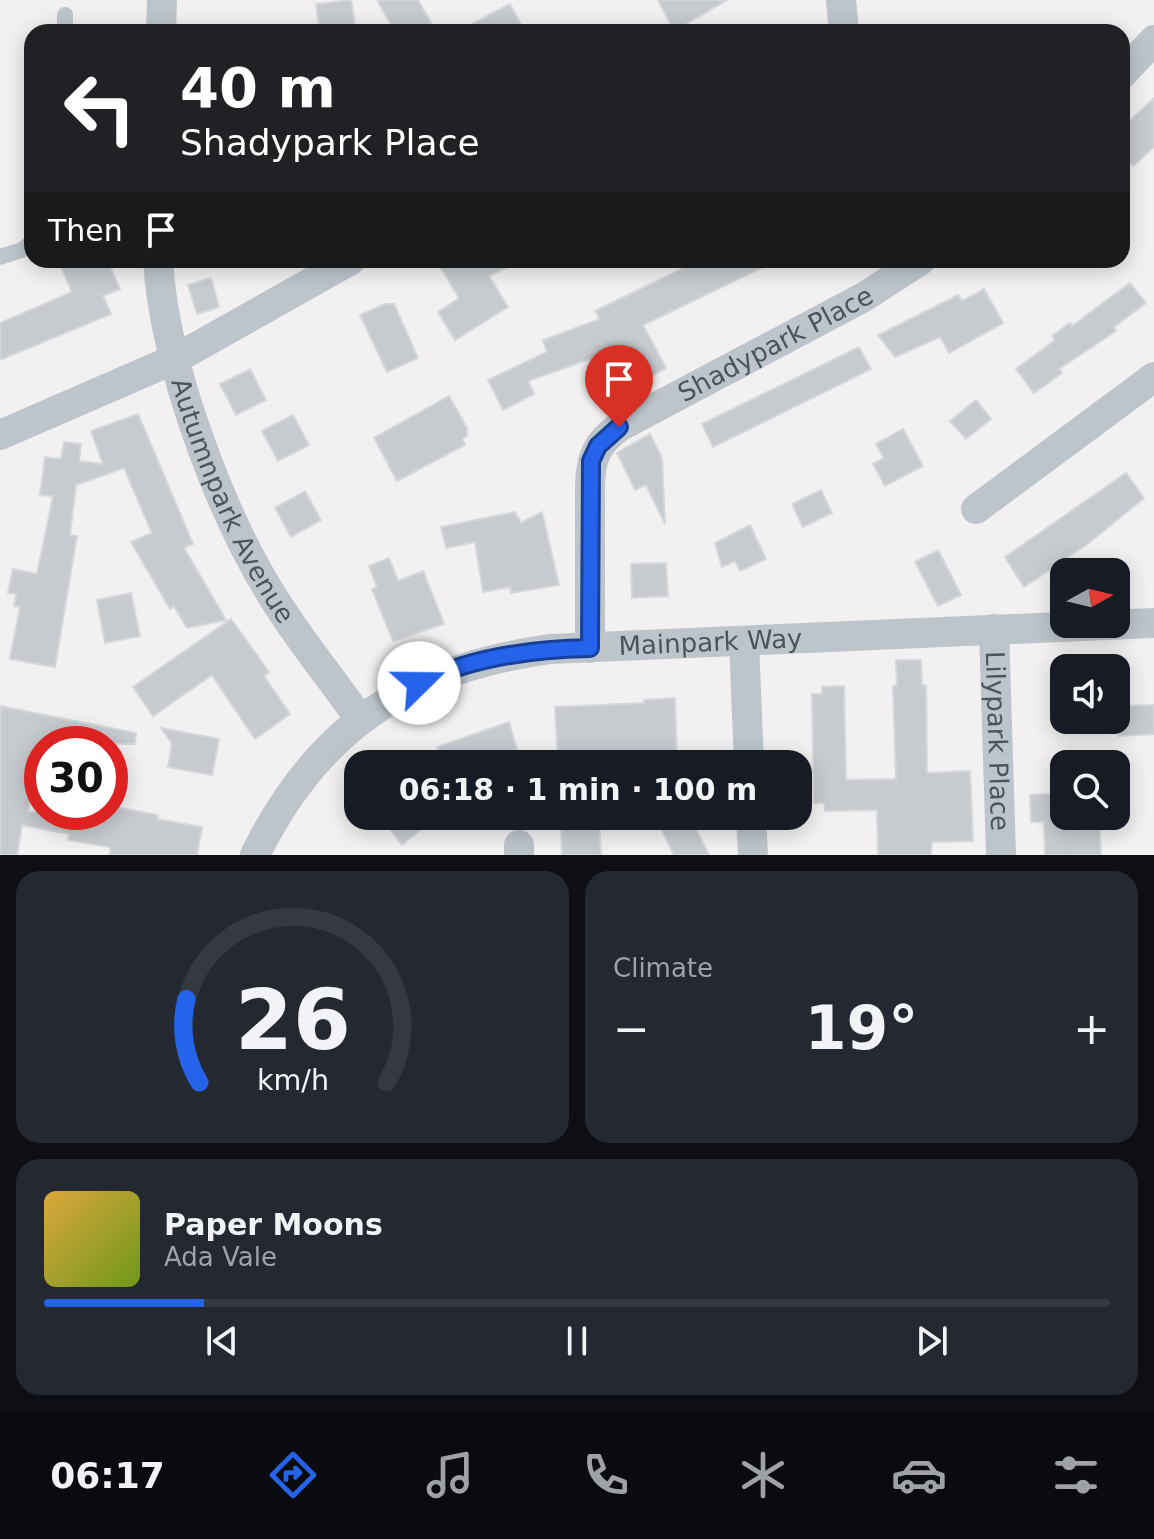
<!DOCTYPE html>
<html lang="en">
<head>
<meta charset="utf-8">
<style>
  body { margin:0; font-family:"DejaVu Sans",sans-serif; background:#242831; color:#f1f3f6; height:100vh; display:flex; flex-direction:column; font-size:30px; white-space:nowrap }
  * { box-sizing:border-box; margin:0 }
  p { font-size:26px; color:#9ea1a6 }
  .icon { flex:none; width:44px; height:44px; fill:none; stroke:currentColor; stroke-width:2; stroke-linecap:round; stroke-linejoin:round }
  .map { position:relative; height:855px; overflow:hidden }
  .side { display:flex; flex-direction:column; gap:16px; padding:16px; background:#0d0f14; flex:1 }
  .side>* { flex:none }
  .guide { position:absolute; left:24px; top:24px; width:1106px; height:244px; border-radius:24px; box-shadow:0 4px 20px #0003; background:#202124; color:#fff; overflow:hidden }
  .needle { width:52px; rotate:82deg }
  .buttons { position:absolute; left:1050px; top:558px; display:grid; gap:16px }
  .buttons a { display:grid; place-items:center; width:80px; height:80px; border-radius:16px; background:#171b24; box-shadow:0 4px 20px #0003; font-size:40px }
  .speed { position:absolute; left:24px; top:726px; display:flex; gap:16px; font-size:40px; font-weight:700; text-align:center }
  .speed>* { display:grid; place-content:center; width:104px; height:104px; border-radius:50%; background:#171b24; box-shadow:0 4px 20px #0003; line-height:1 }
  .speed .limit { border:12px solid #d22; background:#fff; color:#111 }
  .pin { position:absolute; display:grid; place-items:center; width:68px; height:68px; color:#fff; margin:-82px -34px; border-radius:50% 50% 50% 0; rotate:-45deg; box-shadow:0 0 8px #0007 }
  .pin .icon { rotate:45deg }
  .me { position:absolute; width:88px; margin:-44px; rotate:68deg; stroke-linejoin:round; filter:drop-shadow(0 0 6px #0008) }
  .turn { display:flex; align-items:center; gap:28px; height:168px; padding:0 24px; font-size:36px }
  .turn .icon { width:104px; height:104px; stroke-width:2.5 }
  .turn b { display:block; font-size:56px; line-height:68px }
  .then { display:flex; align-items:center; height:76px; padding:0 24px; background:#0003; gap:16px; font-size:30px }
  .big { font-size:60px; font-weight:700; line-height:1.1 }
  .side .card { flex:1; display:flex; flex-direction:column; justify-content:center; gap:12px; min-width:0; padding:0 28px; border-radius:24px; background:#242831 }
  .side .dial { align-items:center; gap:0 }
  .dial svg { height:208px; overflow:visible; fill:none; stroke:#363941; stroke-width:7; stroke-linecap:round; text-anchor:middle }
  .dial text { fill:#f1f3f6; stroke:none }
  .song { display:flex; align-items:center; gap:24px }
  .cover { width:96px; height:96px; border-radius:12px; background:linear-gradient(135deg,hsl(40 70% 55%),hsl(80 70% 35%)) }
  .played { height:8px; border-radius:4px; background:linear-gradient(90deg,#2563eb 15%,#363941 15%) }
  .keys { display:flex; justify-content:space-around; direction:ltr }
  .heat { display:flex; justify-content:space-between; align-items:center; font-size:44px; direction:ltr }
  .side .tiles { flex:1; display:grid; gap:16px; grid-template-columns:1fr 1fr }
  .card:last-child { grid-column:span 2 }
  .trip { position:absolute; left:344px; top:750px; width:468px; height:80px; border-radius:24px; background:#171b24; box-shadow:0 4px 20px #0003; font-weight:700; line-height:80px; text-align:center }
  .tabs { display:flex; height:128px; justify-content:space-around; align-items:center; background:#090b0e; color:#9ea1a6 }
  .tabs .icon { width:56px; height:56px }
  .tabs .on { color:#2563eb }
  .tabs b { font-size:36px; color:#f1f3f6 }
  .map>svg:first-child { display:block }
  .building { fill:#c7cbcf; stroke:#d4d7db; stroke-width:2 }
  .lines { fill:none; stroke-linecap:round; stroke-linejoin:round }
  .service { stroke:#bdc5cb; stroke-width:16 }
  .minor { stroke:#bdc5cb; stroke-width:30 }
  .route-casing { stroke:#184099; stroke-width:20 }
  .route { stroke:#2563eb; stroke-width:14 }
  .labels { text-anchor:middle; dominant-baseline:central; stroke-width:6; stroke-linejoin:round; paint-order:stroke }
  .street-label { font-size:26px; fill:#49555c; stroke:#fff }
</style>
</head>
<body>
<div class="map">
<svg width="1154" height="855" viewBox="0 0 1154 855">
  <rect width="100%" height="100%" fill="#f2f0f0"/>
  <g class="building">
    <polygon points="351,0 356,32 320,32 316,4"/>
    <polygon points="377,0 418,0 436,32 395,32"/>
    <polygon points="658,0 727,0 674,31"/>
    <polygon points="510,4 525,32 457,32"/>
    <polygon points="1154,98 1154,147 1133,166 1122,155 1122,128"/>
    <polygon points="58,260 107,260 120,289 103,296 111,314 0,360 0,323 72,292"/>
    <polygon points="436,260 523,260 489,276 508,307 455,340 438,312 459,298"/>
    <polygon points="700,260 778,260 643,325 666,368 624,391 604,354 528,381 534,394 503,410 488,380 547,352 543,340 600,319 595,311"/>
    <polygon points="211,278 219,307 197,314 188,285"/>
    <polygon points="1130,283 1146,303 1114,327 1116,331 1059,369 1062,373 1034,393 1016,369 1055,340 1052,336 1070,323 1072,326"/>
    <polygon points="984,289 1003,323 949,353 940,337 895,357 878,335 958,295 962,301"/>
    <polygon points="385,304 394,304 418,358 387,372 360,315"/>
    <polygon points="859,347 871,369 713,447 702,424"/>
    <polygon points="250,369 266,400 236,415 220,384"/>
    <polygon points="449,396 467,428 467,436 462,439 465,445 397,481 374,438"/>
    <polygon points="976,400 991,419 966,439 950,421"/>
    <polygon points="138,414 193,544 184,548 226,620 187,628 174,606 170,609 131,542 152,533 124,468 76,485 70,535 77,536 55,667 10,659 20,607 14,606 16,594 8,593 13,569 37,574 53,496 40,495 45,457 61,459 64,442 81,444 79,461 103,464 91,431"/>
    <polygon points="293,415 309,445 278,461 262,431"/>
    <polygon points="903,429 923,466 885,486 873,464 884,458 876,444"/>
    <polygon points="650,434 662,458 665,524 646,485 635,490 617,453"/>
    <polygon points="1126,473 1144,498 1089,543 1024,587 1005,557"/>
    <polygon points="821,490 832,513 803,527 792,504"/>
    <polygon points="305,491 321,520 291,537 275,508"/>
    <polygon points="515,512 521,523 542,512 559,585 511,593 510,587 483,592 475,542 446,548 441,527"/>
    <polygon points="750,525 766,559 740,571 735,561 722,567 715,543"/>
    <polygon points="938,550 961,595 938,606 915,562"/>
    <polygon points="389,558 398,581 423,571 444,624 393,641 372,589 377,587 369,566"/>
    <polygon points="666,563 668,596 632,598 631,564"/>
    <polygon points="131,593 140,636 105,643 97,600"/>
    <polygon points="231,619 269,672 264,676 290,714 255,739 212,675 153,716 133,687"/>
    <polygon points="896,660 921,660 922,685 926,685 927,773 970,771 973,841 932,842 931,855 878,855 877,810 825,811 824,803 814,803 812,694 822,694 822,687 844,686 846,780 896,779 893,686 897,685"/>
    <polygon points="675,698 677,764 558,764 555,707 644,703 644,700"/>
    <polygon points="1154,705 1154,734 1119,736 1119,706"/>
    <polygon points="0,706 136,733 135,744 42,744 28,812 110,812 110,806 158,815 157,819 202,827 197,855 110,855 110,847 68,840 69,834 22,825 17,855 0,855"/>
    <polygon points="509,722 519,757 496,764 446,764 437,747"/>
    <polygon points="161,728 219,739 212,775 168,767 172,744"/>
    <polygon points="1064,793 1064,816 1099,816 1101,855 1045,855 1044,822 1031,822 1030,795"/>
    <polygon points="381,816 437,816 402,845"/>
    <polygon points="655,816 689,816 709,855 674,855"/>
    <polygon points="599,820 601,855 562,855 561,821"/>
  </g>
  <g class="lines">
    <g class="service">
      <polyline points="65,32 65,15"/>
      <polyline points="0,257 22,250 32,242"/>
    </g>
    <g class="minor">
      <polyline points="841,0 844,32"/>
      <polyline points="161,32 162,0"/>
      <polyline points="1122,74 1154,40"/>
      <path id="s1" d="M158,260C164,365 221,517 278,605C303,644 333,681 360,719"/>
      <polyline points="0,435 175,359 351,260"/>
      <polyline points="976,509 1154,377"/>
      <path id="s2" d="M994,629L1001,855"/>
      <polyline points="744,641 749,764"/>
      <path id="s3" d="M590,648V484C591,457 597,443 619,427L864,297L921,260"/>
      <polyline points="751,816 753,855"/>
      <polyline points="519,845 519,855"/>
      <path id="s4" d="M255,855C319,725 409,669 550,649L1154,623"/>
    </g>
  </g>
  <g class="lines">
    <g class="route-casing">
      <path id="route" d="M419,683C472,657 531,649 590,648L591,461L598,446L619,427"/>
    </g>
    <use href="#route" class="route"/>
  </g>
  <g class="labels">
    <g class="street-label">
      <text stroke="none"><textPath href="#s3" startOffset="408">Shadypark Place</textPath></text>
      <text stroke="none"><textPath href="#s1" startOffset="254">Autumnpark Avenue</textPath></text>
      <text stroke="none"><textPath href="#s4" startOffset="538">Mainpark Way</textPath></text>
      <text stroke="none"><textPath href="#s2" startOffset="112">Lilypark Place</textPath></text>
    </g>
  </g>
</svg>
<div class="buttons">
<a><svg class="needle" viewBox="-14 -14 28 28"><path d="M0-13l5 13h-10z" fill="#e53935"/><path d="M0 13l5-13h-10z" fill="#9ea1a6"/></svg></a>
<a><svg class="icon" aria-label="sound" viewBox="0 0 24 24"><path d="M4 9h4l5-4v14l-5-4H4zM17 9q2 3 0 6"/></svg></a>
<a><svg class="icon" aria-label="search" viewBox="0 0 24 24"><circle cx="10" cy="10" r="6"/><path d="M15 15l6 6"/></svg></a>
</div>
<div class="speed"><div class="limit">30</div></div>
<div class="pin" style="left:619px;top:427px;background:#d93025"><svg class="icon" aria-label="arrive" viewBox="0 0 24 24"><path d="M6 21V4h12l-3 4 3 4H6"/></svg></div>
<svg class="me" style="left:419px;top:683px" viewBox="-20 -20 40 40"><circle r="19" fill="#fff"/><path d="M0-13L10 11 0 6-10 11z" fill="#2563eb"/></svg>
<div class="trip">06:18 · 1 min · 100 m</div>
<div class="guide">
<div class="turn"><svg class="icon" aria-label="left" viewBox="0 0 24 24"><path d="M17 20v-9H6M10 6l-5 5 5 5"/></svg><div><b>40 m</b>Shadypark Place</div></div>
<div class="then">Then<svg class="icon" aria-label="arrive" viewBox="0 0 24 24"><path d="M6 21V4h12l-3 4 3 4H6"/></svg></div>
</div>
</div>
<section class="side">
<div class="tiles">
<div class="card dial"><svg viewBox="0 0 100 80">
<path d="M14 69A42 42 0 1 1 86 69"/>
<path d="M14 69A42 42 0 0 1 9 37" stroke="#2563eb"/>
<text x="50" y="56" font-size="32" font-weight="700">26</text>
<text x="50" y="72" font-size="11">km/h</text>
</svg></div>
<div class="card"><p>Climate</p>
<div class="heat"><a>−</a><b class="big">19°</b><a>+</a></div>
</div>
<div class="card">
<div class="song"><i class="cover"></i><div><b>Paper Moons</b><p>Ada Vale</p></div></div>
<div class="played"></div>
<div class="keys"><svg class="icon" aria-label="previous" viewBox="0 0 24 24"><path d="M18 5L8 12l10 7zM5 5v14"/></svg><svg class="icon" aria-label="pause" viewBox="0 0 24 24"><path d="M8 5v14M16 5v14"/></svg><svg class="icon" aria-label="next" viewBox="0 0 24 24"><path d="M6 5l10 7-10 7zM19 5v14"/></svg></div>
</div>
</div>
</section>
<nav class="tabs">
<b>06:17</b>
<svg class="icon on" aria-label="directions" viewBox="0 0 24 24"><path d="M12 3l9 9-9 9-9-9zM9 14v-3h6M13 9l2 2-2 2"/></svg>
<svg class="icon" aria-label="music" viewBox="0 0 24 24"><path d="M9 18V5l10-2v13"/><circle cx="6" cy="18" r="3"/><circle cx="16" cy="16" r="3"/></svg>
<svg class="icon" aria-label="phone" viewBox="0 0 24 24"><path d="M5 4h4l2 5-3 2q2 4 5 5l2-3 5 2v4C11 20 4 13 5 4z"/></svg>
<svg class="icon" aria-label="climate" viewBox="0 0 24 24"><path d="M12 3v18M4 7l16 10M4 17L20 7"/></svg>
<svg class="icon" aria-label="car" viewBox="0 0 24 24"><path d="M5 17H2v-5l4-1 3-4h7l3 4 3 1v5h-3M9 17h6M6 11h13"/><circle cx="7" cy="17" r="2"/><circle cx="17" cy="17" r="2"/></svg>
<svg class="icon" aria-label="filters" viewBox="0 0 24 24"><path d="M4 7h16M4 17h16"/><circle cx="9" cy="7" r="2"/><circle cx="15" cy="17" r="2"/></svg>
</nav>
</body>
</html>
